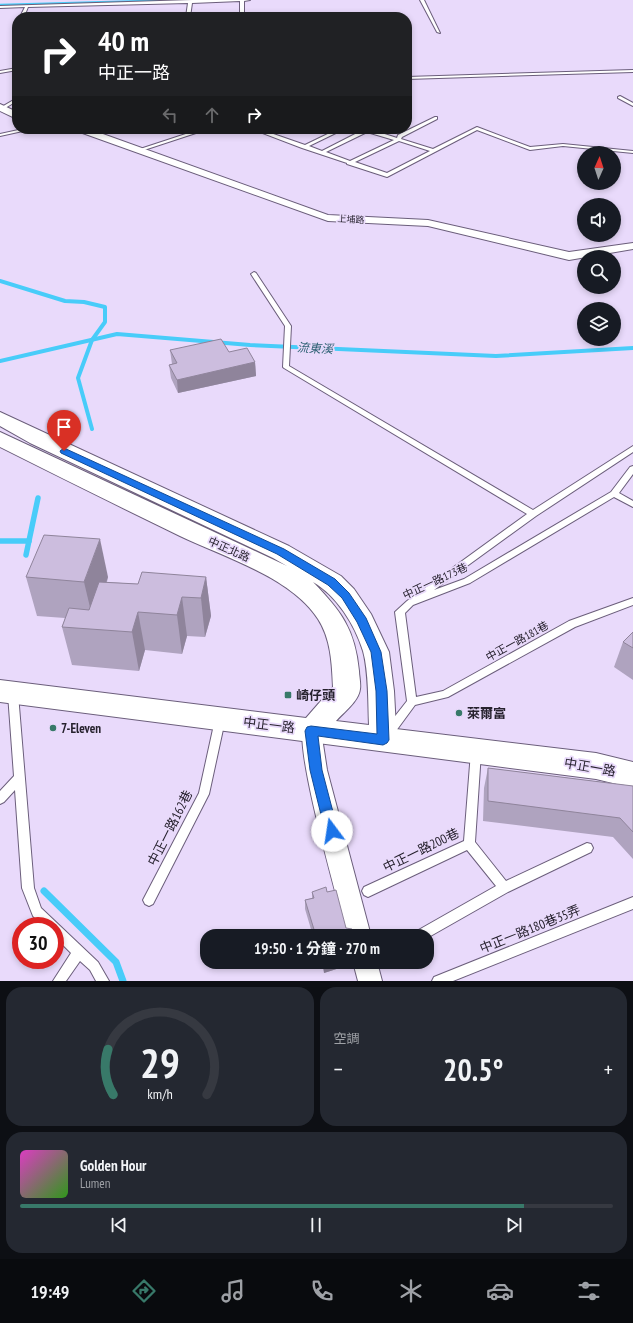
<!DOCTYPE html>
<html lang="zh-TW">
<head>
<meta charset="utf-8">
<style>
  body { margin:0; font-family:"PT Sans Narrow","Noto Sans TC",sans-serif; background:#242831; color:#f1f3f6; height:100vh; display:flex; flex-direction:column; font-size:15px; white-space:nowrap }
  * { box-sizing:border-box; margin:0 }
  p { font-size:13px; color:#9ea1a6 }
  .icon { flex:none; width:22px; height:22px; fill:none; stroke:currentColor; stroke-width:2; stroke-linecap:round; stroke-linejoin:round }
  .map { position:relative; height:981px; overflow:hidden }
  .details { display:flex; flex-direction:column; gap:6px; padding:6px; background:#0d0f14; flex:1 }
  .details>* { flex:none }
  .hud { position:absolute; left:12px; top:12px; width:400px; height:122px; border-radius:16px; box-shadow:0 2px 6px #0003; background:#202124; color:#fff; overflow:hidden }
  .needle { width:26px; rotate:3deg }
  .fabs { position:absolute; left:577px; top:146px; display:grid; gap:8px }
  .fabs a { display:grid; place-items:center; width:44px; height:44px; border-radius:50%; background:#171b24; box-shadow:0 2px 6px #0003; font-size:20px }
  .speed { position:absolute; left:12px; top:917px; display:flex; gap:8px; font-size:20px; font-weight:700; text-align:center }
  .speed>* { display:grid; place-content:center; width:52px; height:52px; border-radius:50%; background:#171b24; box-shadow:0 2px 6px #0003; line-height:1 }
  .speed .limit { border:6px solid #d22; background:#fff; color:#111 }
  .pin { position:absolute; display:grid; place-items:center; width:34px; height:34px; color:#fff; margin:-41px -17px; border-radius:50% 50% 50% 0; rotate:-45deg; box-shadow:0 0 4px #0007 }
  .pin .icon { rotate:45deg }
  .me { position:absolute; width:44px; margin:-22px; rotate:346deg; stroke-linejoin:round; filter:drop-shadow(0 0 3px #0008) }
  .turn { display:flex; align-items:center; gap:14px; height:84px; padding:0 20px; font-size:18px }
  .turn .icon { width:52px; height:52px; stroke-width:2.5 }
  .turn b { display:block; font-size:28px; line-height:34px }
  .lanes { display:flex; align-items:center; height:38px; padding:0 20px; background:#0003; justify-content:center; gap:20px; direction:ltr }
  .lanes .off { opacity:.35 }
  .big { font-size:30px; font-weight:700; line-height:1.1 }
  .details .widget { flex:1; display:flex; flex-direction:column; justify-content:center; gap:6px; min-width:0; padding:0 14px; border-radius:16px; background:#242831 }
  .details .dial { align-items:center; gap:0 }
  .dial svg { height:104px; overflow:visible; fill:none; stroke:#363941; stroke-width:7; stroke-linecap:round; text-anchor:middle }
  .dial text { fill:#f1f3f6; stroke:none }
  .song { display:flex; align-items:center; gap:12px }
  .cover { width:48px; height:48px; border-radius:6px; background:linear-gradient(135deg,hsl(310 70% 55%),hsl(110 70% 35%)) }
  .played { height:4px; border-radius:2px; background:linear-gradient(90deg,#387969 85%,#363941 85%) }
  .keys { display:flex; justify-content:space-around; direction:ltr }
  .heat { display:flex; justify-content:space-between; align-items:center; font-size:22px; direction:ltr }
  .details .tiles { flex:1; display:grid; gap:6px; grid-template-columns:1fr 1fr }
  .widget:last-child { grid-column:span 2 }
  .trip { position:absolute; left:200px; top:929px; width:234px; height:40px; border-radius:16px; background:#171b24; box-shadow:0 2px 6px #0003; font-weight:700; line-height:40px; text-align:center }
  .dock { display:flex; height:64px; justify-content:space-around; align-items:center; background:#090b0e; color:#9ea1a6 }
  .dock .icon { width:28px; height:28px }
  .dock .on { color:#387969 }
  .dock b { font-size:18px; color:#f1f3f6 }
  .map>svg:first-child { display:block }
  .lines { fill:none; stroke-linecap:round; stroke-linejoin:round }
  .stream-far3 { stroke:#48ccf9; stroke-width:2.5 }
  .stream-far2 { stroke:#48ccf9; stroke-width:4 }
  .stream-far1 { stroke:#48ccf9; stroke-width:5.5 }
  .stream { stroke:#48ccf9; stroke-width:7 }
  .lane-casing { stroke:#6b5e7b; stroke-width:2 }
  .street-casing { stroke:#6b5e7b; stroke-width:2 }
  .secondary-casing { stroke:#6b5e7b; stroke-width:2 }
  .lane { fill:#fff; fill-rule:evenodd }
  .street { fill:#fff; fill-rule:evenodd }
  .secondary { fill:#fff; fill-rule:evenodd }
  .wall { fill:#afa3bf }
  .shaded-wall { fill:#8f849b }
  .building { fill:#ccbdde; stroke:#8f849b }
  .route { fill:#1a73e8; stroke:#114b97 }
  .poi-dot { fill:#387969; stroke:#e9dafb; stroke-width:1.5 }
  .labels { text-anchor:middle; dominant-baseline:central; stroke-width:3.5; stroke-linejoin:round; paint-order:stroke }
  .far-street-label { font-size:9px; fill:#27222e; stroke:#e9dafb }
  .street-label { font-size:11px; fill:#27222e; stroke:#e9dafb }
  .water-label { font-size:12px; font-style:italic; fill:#2b5f72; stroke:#e9dafb }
  .near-poi-label { font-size:13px; font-weight:bold; fill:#27222e; stroke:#e9dafb; text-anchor:start }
  .near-street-label { font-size:13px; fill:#27222e; stroke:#e9dafb }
</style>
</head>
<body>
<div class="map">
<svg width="633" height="981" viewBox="0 0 633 981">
  <rect width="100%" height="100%" fill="#e9dafb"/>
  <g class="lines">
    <polyline class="stream-far3" points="0,5 184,0"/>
    <g class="stream-far2">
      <polyline points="0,281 65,301 84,302 105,307 105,322 92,340 78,378 92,429"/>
      <polyline points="0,361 117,334 250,345 496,356 633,348"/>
    </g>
    <g class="stream-far1">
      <polyline points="0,541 29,541"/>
      <polyline points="26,555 38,498"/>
    </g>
    <polyline class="stream" points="44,891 116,962 123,981"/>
    <g class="lane-casing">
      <g id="lane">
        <polygon points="192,0 250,0 244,1 244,17 240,17 240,1 192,3 190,17 186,17 188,3 28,7 24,17 20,17 25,7 0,8 0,6"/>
        <polygon points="420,0 424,0 440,33 437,32"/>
        <polygon points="17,68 17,70 0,73 0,71"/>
        <polygon points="633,70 633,72 407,79 407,77"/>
        <polygon points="620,96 633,103 633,106 618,98 618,97"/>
        <polygon points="17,98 17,101 0,111 0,108"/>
        <path d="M435,117H437V119L402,137L401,139L433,149L477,127L530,147L563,144L633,151V153L563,146L530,150L477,130L387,177L347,164V163L302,148L252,129H259L305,145L338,129H344L309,146L322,151L363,130L361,129H369L397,138L398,135ZM367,132L394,140L350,161L326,152ZM399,141L430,151L387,173L355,162Z"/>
        <polygon points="23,129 32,129 0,136 0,134"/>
        <polygon points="201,129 208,129 141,151 137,150"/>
        <polygon points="254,272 256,273 291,326 289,366 533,510 633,446 633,452 536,516 434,590 464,579 611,492 630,467 633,466 633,474 619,493 633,501 633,507 614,497 470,583 413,605 405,613 416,697 443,691 569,621 633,598 633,605 575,627 448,697 415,705 393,735 389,736 385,735 384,732 385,729 407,701 395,612 407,601 527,514 284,368 283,367 285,326 251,274"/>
        <polygon points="13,690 16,691 18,694 34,888 41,908 98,962 109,981 96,981 90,970 80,961 66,981 53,981 71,953 55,937 55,926 43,926 33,916 22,888 15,790 4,802 0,804 0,791 14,776 8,694 10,691"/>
        <polygon points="220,716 224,717 225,720 209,794 153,904 149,906 145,904 143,900 199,793 215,720 216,717"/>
        <polygon points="476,748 480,749 481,752 475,842 506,881 587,843 591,844 593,848 591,852 508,892 427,938 427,936 413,936 415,932 496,886 467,850 368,897 364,895 362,891 364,887 464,841 471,752 472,749"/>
        <polygon points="633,897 633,909 453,981 432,981 434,977"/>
      </g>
    </g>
    <g class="street-casing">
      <g id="street">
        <polygon points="0,104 17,112 17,119 0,111"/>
        <polygon points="75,129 89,129 328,215 428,220 569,252 633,243 633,249 569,260 428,226 328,221 77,131"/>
        <path d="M311,722L318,725L321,731L327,770L371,936H347C339,903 293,746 304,725Z"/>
        <polygon points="353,962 377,962 382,981 358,981"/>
      </g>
    </g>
    <g class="secondary-casing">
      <path id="secondary" d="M0,412L289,546L341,576L354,589L371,614L389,652L394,691L396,729L596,753L633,762V788L596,779L0,702V680L306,718L333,687C332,664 331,639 318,619C291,577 224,557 180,536C120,507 60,477 0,447V432L287,566L273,558L30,443L0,426ZM313,582C337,596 355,625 363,651C369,672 368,704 369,725L336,721C343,713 359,701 360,689C361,684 359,676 359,671C355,629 341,611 313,582Z"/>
    </g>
    <use href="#lane" class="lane"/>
    <use href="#street" class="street"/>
    <use href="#secondary" class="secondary"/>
  </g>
  <g class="wall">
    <polygon points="170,350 229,352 255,362 256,376 178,393 171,378 169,365 172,364"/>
    <polygon points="26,577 108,577 107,582 138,584 206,577 211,616 205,637 187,636 182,654 145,650 139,671 72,665 62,627 65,618 37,616"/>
    <polygon points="633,632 633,680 614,667 623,642"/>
    <polygon points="488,768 633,786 633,859 613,837 483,821 484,788"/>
    <polygon points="312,892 327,892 346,928 355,936 313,936 305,909 305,900 312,898"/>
    <polygon points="321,962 353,962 352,964 324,973"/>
  </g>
  <g class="shaded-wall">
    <polygon points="255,362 256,376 178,393 177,380"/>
    <polygon points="100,539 108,577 93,620 84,582"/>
    <polygon points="206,577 211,616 205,637 201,598"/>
    <polygon points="182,597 187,636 182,654 177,615"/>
    <polygon points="138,612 145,650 139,671 132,632"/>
    <polygon points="331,962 353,962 352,964 324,973 324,964"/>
  </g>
  <g class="building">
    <polygon points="221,339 229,352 247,348 255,362 177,380 169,365 177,363 170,350"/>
    <polygon points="44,535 100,539 84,582 26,577"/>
    <polygon points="142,572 206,577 201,598 182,597 177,615 138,612 132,632 62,627 69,608 89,610 99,582 138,584"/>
    <polygon points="633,632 633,648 623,642"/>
    <polygon points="488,768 633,786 633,832 620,818 488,801"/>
    <polygon points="326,887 327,892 336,890 346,928 352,929 355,936 316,936 305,900 314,898 312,892"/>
    <polygon points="323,962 331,962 324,964"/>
  </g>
  <polygon class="route" points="64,448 284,549 335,579 349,593 366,618 381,652 387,691 389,740 387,743 383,745 318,736 322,770 338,831 336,835 332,836 327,835 325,831 310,770 305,731 307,727 311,726 377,734 376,691 371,652 357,622 342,598 328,585 277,554 61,453 60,451"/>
  <g class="poi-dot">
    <rect x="284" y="691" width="8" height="8" rx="2"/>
    <circle cx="459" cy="713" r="4"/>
    <circle cx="53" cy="728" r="4"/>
  </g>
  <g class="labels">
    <g class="far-street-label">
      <text transform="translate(351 219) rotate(3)">上埔路</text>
    </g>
    <g class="street-label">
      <text transform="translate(229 549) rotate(24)">中正北路</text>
      <text transform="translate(435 581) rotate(-25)">中正一路173巷</text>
      <text transform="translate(517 641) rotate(-29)">中正一路181巷</text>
    </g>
    <g class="water-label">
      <text transform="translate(315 348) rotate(3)">流東溪</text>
    </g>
    <g class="near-poi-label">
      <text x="296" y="695">崎仔頭</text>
      <text x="467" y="713">萊爾富</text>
      <text x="61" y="728">7-Eleven</text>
    </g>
    <g class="near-street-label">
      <text transform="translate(269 725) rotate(7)">中正一路</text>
      <text transform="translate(590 767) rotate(10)">中正一路</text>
      <text transform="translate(170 828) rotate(-63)">中正一路162巷</text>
      <text transform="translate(421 850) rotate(-26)">中正一路200巷</text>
      <text transform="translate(530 929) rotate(-22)">中正一路180巷35弄</text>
    </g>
  </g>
</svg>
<div class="fabs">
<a><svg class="needle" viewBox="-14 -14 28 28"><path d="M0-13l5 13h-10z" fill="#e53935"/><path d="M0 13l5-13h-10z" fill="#9ea1a6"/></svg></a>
<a><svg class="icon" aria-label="sound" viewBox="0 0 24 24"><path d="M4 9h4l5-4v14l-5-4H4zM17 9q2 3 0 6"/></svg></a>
<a><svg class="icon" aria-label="search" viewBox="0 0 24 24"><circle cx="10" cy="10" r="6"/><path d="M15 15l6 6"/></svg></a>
<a><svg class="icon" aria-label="layers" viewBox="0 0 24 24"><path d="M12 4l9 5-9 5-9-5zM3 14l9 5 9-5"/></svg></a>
</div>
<div class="speed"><div class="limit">30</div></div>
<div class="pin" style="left:64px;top:451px;background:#d93025"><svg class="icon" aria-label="arrive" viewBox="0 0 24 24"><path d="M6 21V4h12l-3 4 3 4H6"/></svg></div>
<svg class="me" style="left:332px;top:831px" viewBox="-20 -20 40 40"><circle r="19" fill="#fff"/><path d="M0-13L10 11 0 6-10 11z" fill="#1a73e8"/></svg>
<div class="trip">19:50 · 1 分鐘 · 270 m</div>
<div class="hud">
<div class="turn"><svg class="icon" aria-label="right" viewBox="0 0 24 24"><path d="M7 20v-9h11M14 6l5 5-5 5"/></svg><div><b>40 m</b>中正一路</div></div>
<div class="lanes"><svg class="icon off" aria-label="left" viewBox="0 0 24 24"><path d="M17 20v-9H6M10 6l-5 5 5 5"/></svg><svg class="icon off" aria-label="ahead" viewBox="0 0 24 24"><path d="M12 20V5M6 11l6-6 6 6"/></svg><svg class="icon" aria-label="right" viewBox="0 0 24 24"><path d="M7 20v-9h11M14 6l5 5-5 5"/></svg></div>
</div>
</div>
<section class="details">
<div class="tiles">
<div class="widget dial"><svg viewBox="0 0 100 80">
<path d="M14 69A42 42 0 1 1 86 69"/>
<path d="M14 69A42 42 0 0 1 10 34" stroke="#387969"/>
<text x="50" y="56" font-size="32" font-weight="700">29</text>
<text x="50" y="72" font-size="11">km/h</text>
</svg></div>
<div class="widget"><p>空調</p>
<div class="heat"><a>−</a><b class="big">20.5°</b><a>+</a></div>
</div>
<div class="widget">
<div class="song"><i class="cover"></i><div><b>Golden Hour</b><p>Lumen</p></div></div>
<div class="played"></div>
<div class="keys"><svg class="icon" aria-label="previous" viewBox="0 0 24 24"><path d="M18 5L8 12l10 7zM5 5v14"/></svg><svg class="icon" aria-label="pause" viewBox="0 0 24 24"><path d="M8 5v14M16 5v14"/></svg><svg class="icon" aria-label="next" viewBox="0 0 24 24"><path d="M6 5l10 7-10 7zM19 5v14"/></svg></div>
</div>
</div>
</section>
<nav class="dock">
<b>19:49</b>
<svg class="icon on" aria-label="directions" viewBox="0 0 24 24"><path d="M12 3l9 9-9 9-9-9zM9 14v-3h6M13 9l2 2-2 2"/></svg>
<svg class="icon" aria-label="music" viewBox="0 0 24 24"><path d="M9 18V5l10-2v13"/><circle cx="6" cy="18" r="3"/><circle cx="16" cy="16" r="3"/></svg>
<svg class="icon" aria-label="phone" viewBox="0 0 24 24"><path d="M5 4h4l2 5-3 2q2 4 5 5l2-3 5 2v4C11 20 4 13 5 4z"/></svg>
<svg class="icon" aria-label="climate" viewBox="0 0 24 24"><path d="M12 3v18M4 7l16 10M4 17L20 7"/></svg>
<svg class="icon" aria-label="car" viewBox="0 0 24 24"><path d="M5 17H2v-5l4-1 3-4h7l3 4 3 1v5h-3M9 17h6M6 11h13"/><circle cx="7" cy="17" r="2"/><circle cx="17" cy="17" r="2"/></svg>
<svg class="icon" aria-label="filters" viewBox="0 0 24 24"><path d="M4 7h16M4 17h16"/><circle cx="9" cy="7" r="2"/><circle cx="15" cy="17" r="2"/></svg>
</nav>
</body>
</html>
